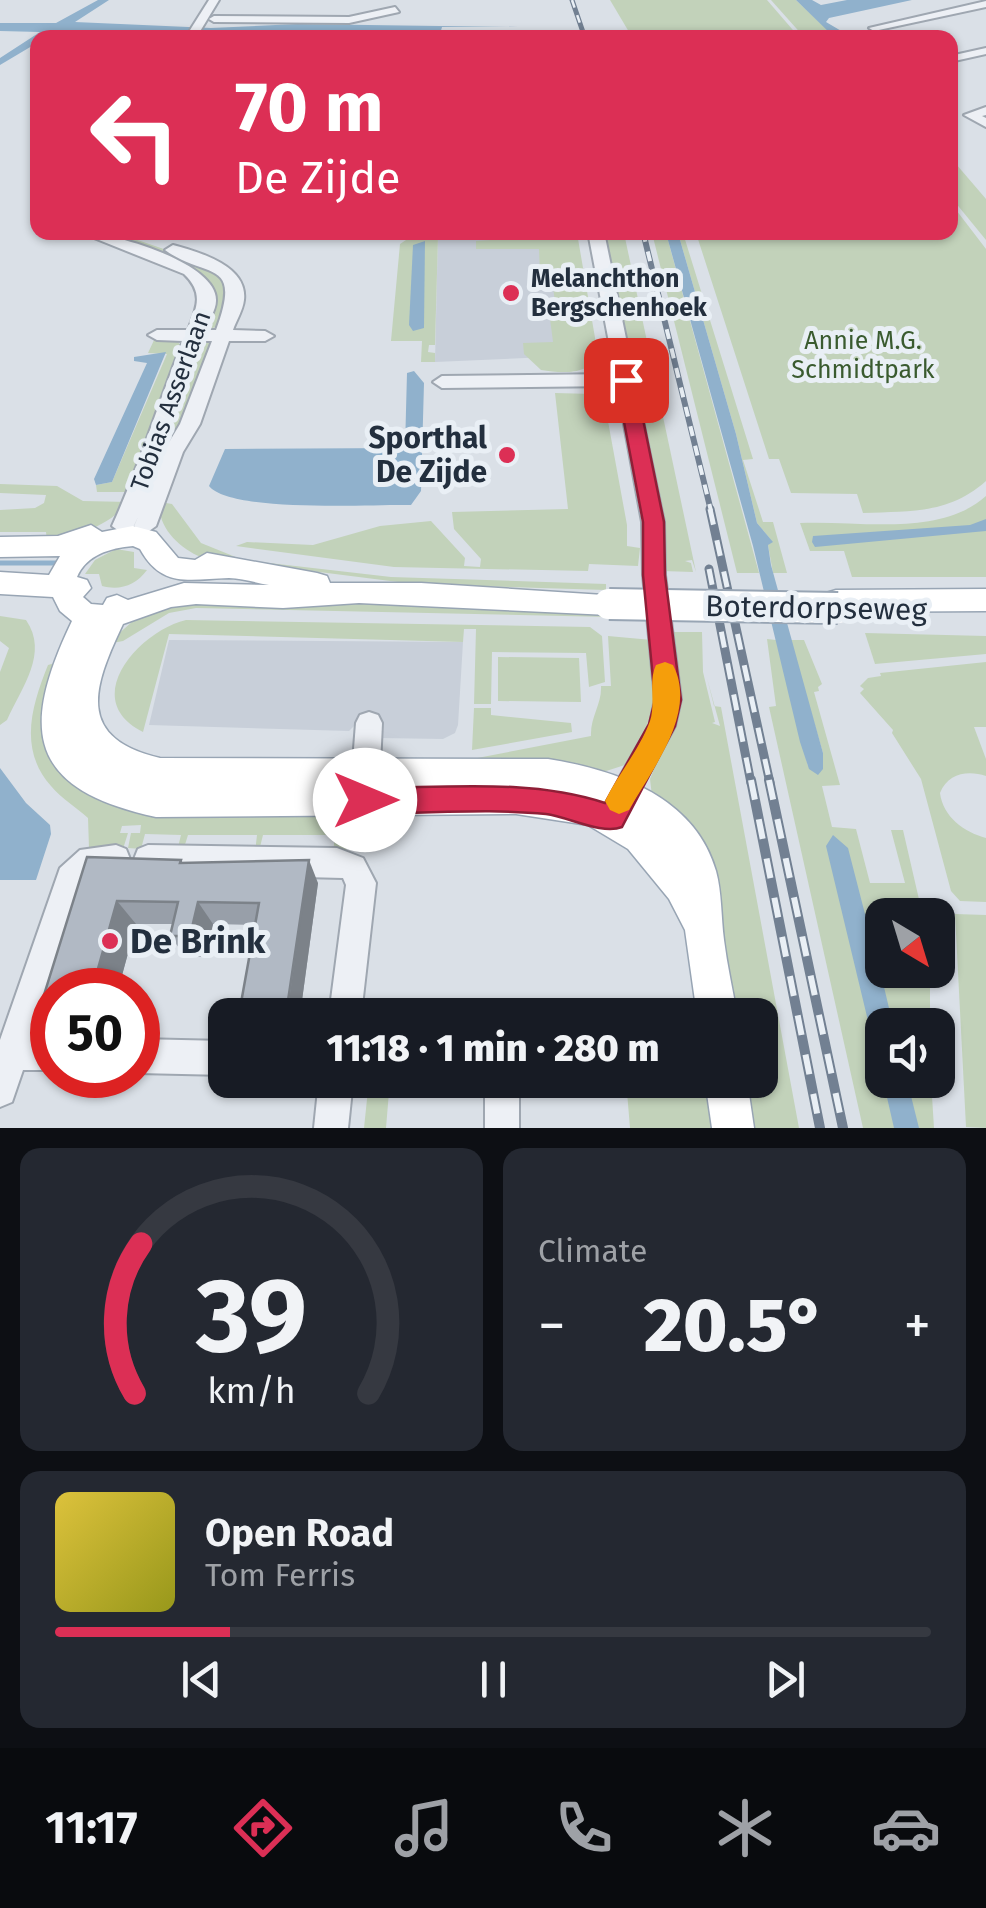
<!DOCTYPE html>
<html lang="en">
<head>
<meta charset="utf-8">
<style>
  body { margin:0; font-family:"Fira Sans",sans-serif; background:#242831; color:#f1f3f6; height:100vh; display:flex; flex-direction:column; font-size:38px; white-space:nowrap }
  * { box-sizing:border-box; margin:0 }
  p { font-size:32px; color:#9ea1a6 }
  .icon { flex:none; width:55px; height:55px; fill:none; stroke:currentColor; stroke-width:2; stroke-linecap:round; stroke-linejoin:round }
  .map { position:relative; height:1128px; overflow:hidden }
  .details { display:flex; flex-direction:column; gap:20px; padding:20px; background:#0d0f14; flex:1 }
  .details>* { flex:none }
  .banner { position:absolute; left:30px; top:30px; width:928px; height:210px; border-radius:20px; box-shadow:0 2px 8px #0004; background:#dc2f55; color:#fff; overflow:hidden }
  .needle { width:65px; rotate:142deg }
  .tools { position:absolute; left:865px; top:898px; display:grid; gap:20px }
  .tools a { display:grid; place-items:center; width:90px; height:90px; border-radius:20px; background:#171b24; box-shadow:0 2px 8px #0004; font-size:50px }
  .speed { position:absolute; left:30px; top:968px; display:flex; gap:20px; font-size:50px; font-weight:700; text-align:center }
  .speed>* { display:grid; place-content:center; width:130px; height:130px; border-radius:50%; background:#171b24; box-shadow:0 2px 8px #0004; line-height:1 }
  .speed .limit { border:15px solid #d22; background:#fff; color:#111 }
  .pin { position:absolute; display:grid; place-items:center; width:85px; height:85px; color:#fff; margin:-42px; border-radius:20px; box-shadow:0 5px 15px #0006 }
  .me { position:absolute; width:110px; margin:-55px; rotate:90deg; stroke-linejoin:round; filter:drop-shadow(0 0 8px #0008) }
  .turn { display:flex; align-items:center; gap:35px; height:210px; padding:0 40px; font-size:45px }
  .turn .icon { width:130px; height:130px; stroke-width:2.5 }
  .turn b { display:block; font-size:70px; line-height:85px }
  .big { font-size:75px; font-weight:800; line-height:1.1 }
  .details .widget { flex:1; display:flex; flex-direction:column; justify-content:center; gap:15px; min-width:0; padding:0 35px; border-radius:20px; background:#242831 }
  .details .dial { align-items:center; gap:0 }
  .dial svg { height:260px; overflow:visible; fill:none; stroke:#363941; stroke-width:7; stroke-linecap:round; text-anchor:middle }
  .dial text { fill:#f1f3f6; stroke:none }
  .song { display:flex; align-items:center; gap:30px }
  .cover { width:120px; height:120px; border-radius:15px; background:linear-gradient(135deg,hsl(50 70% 55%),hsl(60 70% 35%)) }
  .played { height:10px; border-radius:5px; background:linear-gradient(90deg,#dc2f55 20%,#363941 20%) }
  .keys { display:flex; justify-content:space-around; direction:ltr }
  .heat { display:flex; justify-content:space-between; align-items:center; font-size:55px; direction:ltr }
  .details .tiles { flex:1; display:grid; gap:20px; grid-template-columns:1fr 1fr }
  .widget:last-child { grid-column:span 2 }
  .trip { position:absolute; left:208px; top:998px; width:570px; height:100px; border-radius:20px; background:#171b24; box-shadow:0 2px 8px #0004; font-weight:800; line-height:100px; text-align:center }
  .menu { display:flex; height:160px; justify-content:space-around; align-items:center; background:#090b0e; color:#9ea1a6 }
  .menu .icon { width:70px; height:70px }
  .menu .current { color:#dc2f55 }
  .menu b { font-size:45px; color:#f1f3f6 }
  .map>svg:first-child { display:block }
  .built { fill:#c8cfd9 }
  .green { fill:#c2d2ba }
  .water { fill:#90b1cc }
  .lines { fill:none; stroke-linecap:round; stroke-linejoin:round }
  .stream { stroke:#90b1cc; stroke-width:5 }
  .minor-casing { stroke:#9fa7b1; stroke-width:4 }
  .major-casing { stroke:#98a5b4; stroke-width:3 }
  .minor { fill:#edf0f5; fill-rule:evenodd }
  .major { fill:#fff; fill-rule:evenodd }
  .rail-far3-casing { stroke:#728092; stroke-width:5 }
  .rail-far2-casing { stroke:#728092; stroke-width:6 }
  .rail-far1-casing { stroke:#728092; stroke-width:9 }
  .rail-casing { stroke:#728092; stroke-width:10 }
  .rail-far3 { stroke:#e9eff5; stroke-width:2.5; stroke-dasharray:8; stroke-linecap:butt }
  .rail-far2 { stroke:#e9eff5; stroke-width:4; stroke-dasharray:10; stroke-linecap:butt }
  .rail-far1 { stroke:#e9eff5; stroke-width:5; stroke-dasharray:16; stroke-linecap:butt }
  .rail { stroke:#e9eff5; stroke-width:6; stroke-dasharray:20; stroke-linecap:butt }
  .major-bridge-casing { stroke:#98a5b4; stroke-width:34; stroke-linecap:butt }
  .major-bridge { stroke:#fff; stroke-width:30 }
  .wall { fill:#989fa9 }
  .shaded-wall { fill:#7c8289 }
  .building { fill:#b1b9c4; stroke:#7c8289; stroke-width:2.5 }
  .route { fill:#dc2f55; stroke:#8f1f37; stroke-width:2.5 }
  .slow { fill:#f59e0b }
  .poi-dot { fill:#dc2f55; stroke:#e9eff5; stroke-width:4 }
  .labels { text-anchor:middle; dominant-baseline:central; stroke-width:10; stroke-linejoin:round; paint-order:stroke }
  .far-poi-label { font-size:25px; font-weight:bold; fill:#232f3e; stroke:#e9eff5; text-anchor:start }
  .far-park-label { font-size:25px; fill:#3a5b2f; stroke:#e9eff5 }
  .far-street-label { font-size:25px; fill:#232f3e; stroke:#e9eff5 }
  .poi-label { font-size:30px; font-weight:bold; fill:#232f3e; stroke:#e9eff5; text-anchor:end }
  .street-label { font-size:30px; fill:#232f3e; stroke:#e9eff5 }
  .near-poi-label { font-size:35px; font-weight:bold; fill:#232f3e; stroke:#e9eff5; text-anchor:start }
</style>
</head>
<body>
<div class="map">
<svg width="986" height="1128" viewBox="0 0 986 1128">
  <rect width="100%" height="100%" fill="#dae0e7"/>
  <g class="built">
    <polygon points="438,233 575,233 595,355 435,362"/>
    <polygon points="169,640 463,642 458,725 455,733 443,739 379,738 361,719 349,731 149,725"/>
  </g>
  <g class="green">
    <polygon points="610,0 767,0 799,37 632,37"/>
    <polygon points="771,0 796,0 835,37 804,37"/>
    <polygon points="950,157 986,199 986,240 950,196"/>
    <path d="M950,202L986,249V481C949,514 911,511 863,513L857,494L791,493L779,459H769L696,233L950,232Z"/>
    <polygon points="93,233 117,233 193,259 214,269 230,289 221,325 210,329 206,324 203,278 196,271"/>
    <path d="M542,233H577L598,355C588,376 561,373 541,370L524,354L523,343L553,342L548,303L555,302L553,287H546L545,275H540L539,249H476V241L539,237Z"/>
    <polygon points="601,233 624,233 696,572 692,560 685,561 691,563 693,572 662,571"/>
    <polygon points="652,233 666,233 759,573 737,573"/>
    <polygon points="678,233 683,233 753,459 743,460 763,522 773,522 787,573 773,573 768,545 771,540 757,523 736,434"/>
    <polygon points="438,237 435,345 429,345 428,352 435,353 435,362 421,362 422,341 391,341 400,244 409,238"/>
    <polygon points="155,338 178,342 182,347 181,359 127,492 97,492 96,485 112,482 167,354 148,353"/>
    <polygon points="208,341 213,346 172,444 159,453 198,346"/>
    <polygon points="555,393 593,394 605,405 627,525 627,546 640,548 638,566 589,564 588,571 394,567 236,546 247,542 313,545 380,526 431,521 465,558 464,566 480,567 481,559 454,529 452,512 568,509"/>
    <path d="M0,484L57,486L83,501L129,502C107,527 79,535 47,542L46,532H0V510L35,508L44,503L46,495L0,493Z"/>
    <path d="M986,496V577H852L844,551H810L800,523C858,520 939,538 986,496Z"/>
    <path d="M160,502L172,504L201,543L243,560L391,577L606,584V590L414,584L201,557C180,549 156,526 160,502Z"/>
    <path d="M116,549L134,552V568L147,570C136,585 120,591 102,586L99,574H85L95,560Z"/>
    <polygon points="199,599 609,609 609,617 196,608 169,613 123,641 107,644 142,613"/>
    <path d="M0,616L26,620C49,653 22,687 7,720L0,725V672L9,648L0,641Z"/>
    <path d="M186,620L590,627L602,636L605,682L589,687L586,653L492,652L491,704H474L476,629H464L463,642L169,634L143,732C78,700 139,631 186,620Z"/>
    <polygon points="668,632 702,632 703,672 715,722 712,723 720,726 707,678 714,706 721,707 799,1128 748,1128 740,1080 760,1080 760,1015 731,1015 652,796 650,779 671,727"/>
    <polygon points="865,633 986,636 986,654 875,664"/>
    <path d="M608,636L652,640C656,698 658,712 628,764L600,773L472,759L591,736C590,717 602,704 601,686H611Z"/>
    <polygon points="767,639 776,640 808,766 820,771 823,753 790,640 804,640 822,684 818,687 819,691 814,692 840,785 822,786 832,827 856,829 870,883 905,883 891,830 903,830 921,908 926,915 882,915 882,970 930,970 930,1025 882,1025 882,1080 931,1080 934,1128 863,1128 769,707 776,706"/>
    <polygon points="498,657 579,658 581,702 498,701"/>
    <path d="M986,662V727H974L986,759V776C968,770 948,773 940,793C943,817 964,832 986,838V902L960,901L951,891L921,779L892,733L893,730L860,693L864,689L860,686L868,678L881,676L880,673Z"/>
    <path d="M55,663L52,736L338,809L336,822L348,826L346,854L333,853L335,835H263L259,851L255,852L257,835H188L183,851H177L181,835L145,834L141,849L128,848L131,833H140L141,825L122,826L120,833H128L123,849L89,848L88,818C76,807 62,799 51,786C18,749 32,705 48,665Z"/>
    <polygon points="474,708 491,708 491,715 571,723 572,732 472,750"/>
    <polygon points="955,914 986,915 986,1128 966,1127"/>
    <polygon points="369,1080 390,1080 386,1128 364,1128"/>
    <polygon points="626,1080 712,1080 718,1128 630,1128"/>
  </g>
  <g class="water">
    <polygon points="98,0 109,0 75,22 211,28 297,24 518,27 442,27 439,38 60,31 38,38 37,43 0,65 0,58 40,32 0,31 0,23 56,23"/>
    <polygon points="796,0 812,0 821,5 847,0 912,0 829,18 826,22 843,32 835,38"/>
    <polygon points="666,233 678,233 736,434 757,523 773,542 768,545 771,565 823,753 823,769 818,775 809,769 800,742 753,546"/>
    <polygon points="425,241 424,328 413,331 409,325 413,245"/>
    <polygon points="166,352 112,482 96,485 94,479 147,363 134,361 134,357"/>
    <path d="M414,371L424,383L421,491L411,505C372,504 231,513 209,486L225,449L405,448L407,373Z"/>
    <polygon points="986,519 986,531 815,547 812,542 813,536 970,525"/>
    <polygon points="0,768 26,803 50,825 51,834 36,880 0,880"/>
    <polygon points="833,835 848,848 865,914 882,918 882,934 873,931 867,937 876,953 893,1025 882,1025 882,1079 826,846"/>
    <polygon points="883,1080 907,1080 919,1128 894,1128"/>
  </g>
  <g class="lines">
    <polyline class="stream" points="0,563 57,563"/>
    <g class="minor-casing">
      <g id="minor">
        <polygon points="209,0 219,0 196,38 185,38"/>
        <polygon points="986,1 986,7 874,31 869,28"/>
        <polygon points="395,7 399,12 349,23 214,22 209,19 214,16 349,17"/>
        <polygon points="986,48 986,54 950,62 950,56"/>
        <polygon points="986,107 986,115 982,116 986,118 986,127 964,115"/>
        <path d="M79,232C110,232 218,262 216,301C216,310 208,322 205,330H216C243,257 206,280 165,250L173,245C198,252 248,265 244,300C243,310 236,321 233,330L265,331L274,336L265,341H229L200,424L183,452L156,526L145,534L134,526L138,517L131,532L123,534L112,526C140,465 158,403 183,341L157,340L148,335L157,330H188C197,307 204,293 184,274ZM201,341H212L180,424L165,449L169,424Z"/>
        <polygon points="588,232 604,232 664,522 665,575 681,699 675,726 627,815 617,819 607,815 603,806 650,724 655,699 643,575 642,522 617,386 442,388 433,382 442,376 615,374"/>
        <polygon points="369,712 378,715 382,723 379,787 375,796 365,800 355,796 351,787 356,723 360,715"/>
        <polygon points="116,845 126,849 130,859 126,869 96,874 82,887 34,1037 52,1038 52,1070 23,1070 12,1102 0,1107 0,1040 60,868 80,850"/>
        <polygon points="148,845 337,848 363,858 376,883 361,1015 329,1015 346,885 343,878 148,873 138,869 134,859 138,849"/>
        <polygon points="138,1039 225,1041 225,1075 138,1073"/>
        <polygon points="319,1080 353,1080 348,1128 314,1128"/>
        <rect x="485" y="1080" width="34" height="48"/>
      </g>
    </g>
    <g class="major-casing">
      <g id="major">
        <path d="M91,525L102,532L133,526L156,532L178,558L195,560L207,553L317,573L327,576L330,583H421L619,596L623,604L619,612L609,615L359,603L283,608L196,604L171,607L123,624C92,689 76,738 160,758L548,759C617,770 695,797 716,871C722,893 721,917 724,940C727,965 733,990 737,1015H697L685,930L669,899L628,849L588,825L516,814L156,817C27,789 20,730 72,621L60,611L53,597L0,594V572L49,575L60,556L0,557V537L58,536ZM133,546L140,549C162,589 190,579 229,578C242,578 256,583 269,585L184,583L128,600L117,595L107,598L103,605L91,604L83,597L91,588L87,580L77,577C86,555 110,548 133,546Z"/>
        <polygon points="986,589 986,611 836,612 826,609 822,601 826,593 836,590"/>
        <polygon points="705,1080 747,1080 754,1128 712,1128"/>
      </g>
    </g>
    <use href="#minor" class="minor"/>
    <use href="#major" class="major"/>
    <g class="rail-far3-casing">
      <polyline id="rail-far3" points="572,0 585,38"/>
    </g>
    <g class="rail-far2-casing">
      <polyline id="rail-far2" points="643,232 711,511"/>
    </g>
    <g class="rail-far1-casing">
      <g id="rail-far1">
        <polyline points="710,509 770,783"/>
        <polyline points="709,569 751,783"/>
      </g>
    </g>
    <g class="rail-casing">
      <g id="rail">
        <polyline points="751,780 820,1128"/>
        <polyline points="769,780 843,1128"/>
      </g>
    </g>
    <use href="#rail-far3" class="rail-far3"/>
    <use href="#rail-far2" class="rail-far2"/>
    <use href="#rail-far1" class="rail-far1"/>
    <use href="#rail" class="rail"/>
    <g class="major-bridge-casing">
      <polyline id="major-bridge" points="609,604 838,608"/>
    </g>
    <use href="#major-bridge" class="major-bridge"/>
  </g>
  <polygon class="wall" points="87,857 181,860 183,863 318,883 300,1015 240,1015 239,1014 255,925 213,924 206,957 186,957 170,936 173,924 136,924 118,990 52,990 52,1021 39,1011"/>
  <g class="shaded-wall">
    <polygon points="309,860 318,883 300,1015 287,1015"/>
    <polygon points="117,901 136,924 118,990 92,990"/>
    <polygon points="198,902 213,924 206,957 190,936"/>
  </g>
  <polygon class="building" points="87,857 181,860 180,863 309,860 286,1014 239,1014 259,903 198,902 190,936 170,936 178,902 117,901 92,990 52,990 52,1011 39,1011"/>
  <path class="route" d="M626,375L635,380L664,522L665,575L681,700L675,726L622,827C602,835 569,817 546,814C487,808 424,814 365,813L355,810L351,800L355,791L365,788C444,788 529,778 605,803L649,724L655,700L643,575V522L616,380Z"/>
  <path class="slow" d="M665,662L673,665C698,713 652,769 629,810L619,814L610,810L605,801C618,774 640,749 650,721C656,703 648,681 656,665Z"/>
  <g class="poi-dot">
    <circle cx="511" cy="293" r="10"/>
    <circle cx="507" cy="455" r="10"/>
    <circle cx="110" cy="941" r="10"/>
  </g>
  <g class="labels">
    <g class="far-poi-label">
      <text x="531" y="279">Melanchthon<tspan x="531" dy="29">Bergschenhoek</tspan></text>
    </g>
    <g class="far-park-label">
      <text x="863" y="341">Annie M.G.<tspan x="863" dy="29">Schmidtpark</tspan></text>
    </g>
    <g class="far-street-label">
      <text transform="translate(171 401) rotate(-70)">Tobias Asserlaan</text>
    </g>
    <g class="poi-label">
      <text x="487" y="438">Sporthal<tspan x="487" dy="34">De Zijde</tspan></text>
    </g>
    <g class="street-label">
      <text transform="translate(816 608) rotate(1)">Boterdorpseweg</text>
    </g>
    <g class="near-poi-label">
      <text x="130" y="941">De Brink</text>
    </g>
  </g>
</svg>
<div class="tools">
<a><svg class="needle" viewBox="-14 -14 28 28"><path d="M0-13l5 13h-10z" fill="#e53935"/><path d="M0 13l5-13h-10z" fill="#9ea1a6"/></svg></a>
<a><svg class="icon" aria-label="sound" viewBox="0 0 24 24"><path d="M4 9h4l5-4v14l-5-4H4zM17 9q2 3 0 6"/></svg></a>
</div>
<div class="speed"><div class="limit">50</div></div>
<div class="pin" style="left:626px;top:380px;background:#d93025"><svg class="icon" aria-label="arrive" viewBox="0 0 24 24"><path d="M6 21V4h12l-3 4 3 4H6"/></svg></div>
<svg class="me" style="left:365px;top:800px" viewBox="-20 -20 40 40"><circle r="19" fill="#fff"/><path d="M0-13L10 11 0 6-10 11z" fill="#dc2f55"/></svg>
<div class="trip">11:18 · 1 min · 280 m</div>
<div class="banner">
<div class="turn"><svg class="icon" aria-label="left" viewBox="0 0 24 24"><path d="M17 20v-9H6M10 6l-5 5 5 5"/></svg><div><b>70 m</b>De Zijde</div></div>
</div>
</div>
<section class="details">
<div class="tiles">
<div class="widget dial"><svg viewBox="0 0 100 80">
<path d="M14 69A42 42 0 1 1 86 69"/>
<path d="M14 69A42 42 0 0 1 16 23" stroke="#dc2f55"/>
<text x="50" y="56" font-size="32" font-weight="700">39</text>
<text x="50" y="72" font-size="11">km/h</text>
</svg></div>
<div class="widget"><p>Climate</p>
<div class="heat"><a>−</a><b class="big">20.5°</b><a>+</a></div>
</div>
<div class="widget">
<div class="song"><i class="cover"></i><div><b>Open Road</b><p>Tom Ferris</p></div></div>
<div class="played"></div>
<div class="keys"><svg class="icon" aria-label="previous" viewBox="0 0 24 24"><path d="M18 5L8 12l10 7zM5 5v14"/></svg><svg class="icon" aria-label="pause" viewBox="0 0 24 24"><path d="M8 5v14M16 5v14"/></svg><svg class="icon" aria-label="next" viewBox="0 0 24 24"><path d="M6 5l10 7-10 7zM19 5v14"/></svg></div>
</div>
</div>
</section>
<nav class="menu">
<b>11:17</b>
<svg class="icon current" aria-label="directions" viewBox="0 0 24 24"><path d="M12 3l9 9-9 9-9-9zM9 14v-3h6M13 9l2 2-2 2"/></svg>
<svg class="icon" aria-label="music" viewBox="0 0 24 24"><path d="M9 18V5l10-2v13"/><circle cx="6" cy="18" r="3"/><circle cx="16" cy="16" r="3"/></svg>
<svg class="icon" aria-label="phone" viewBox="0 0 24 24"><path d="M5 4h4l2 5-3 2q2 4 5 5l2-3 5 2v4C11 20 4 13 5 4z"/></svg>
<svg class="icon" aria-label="climate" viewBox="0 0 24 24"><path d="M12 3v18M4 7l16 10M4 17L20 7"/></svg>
<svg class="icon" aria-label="car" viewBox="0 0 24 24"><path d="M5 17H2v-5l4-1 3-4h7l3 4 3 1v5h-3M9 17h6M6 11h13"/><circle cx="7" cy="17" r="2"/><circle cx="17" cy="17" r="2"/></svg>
</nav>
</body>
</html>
